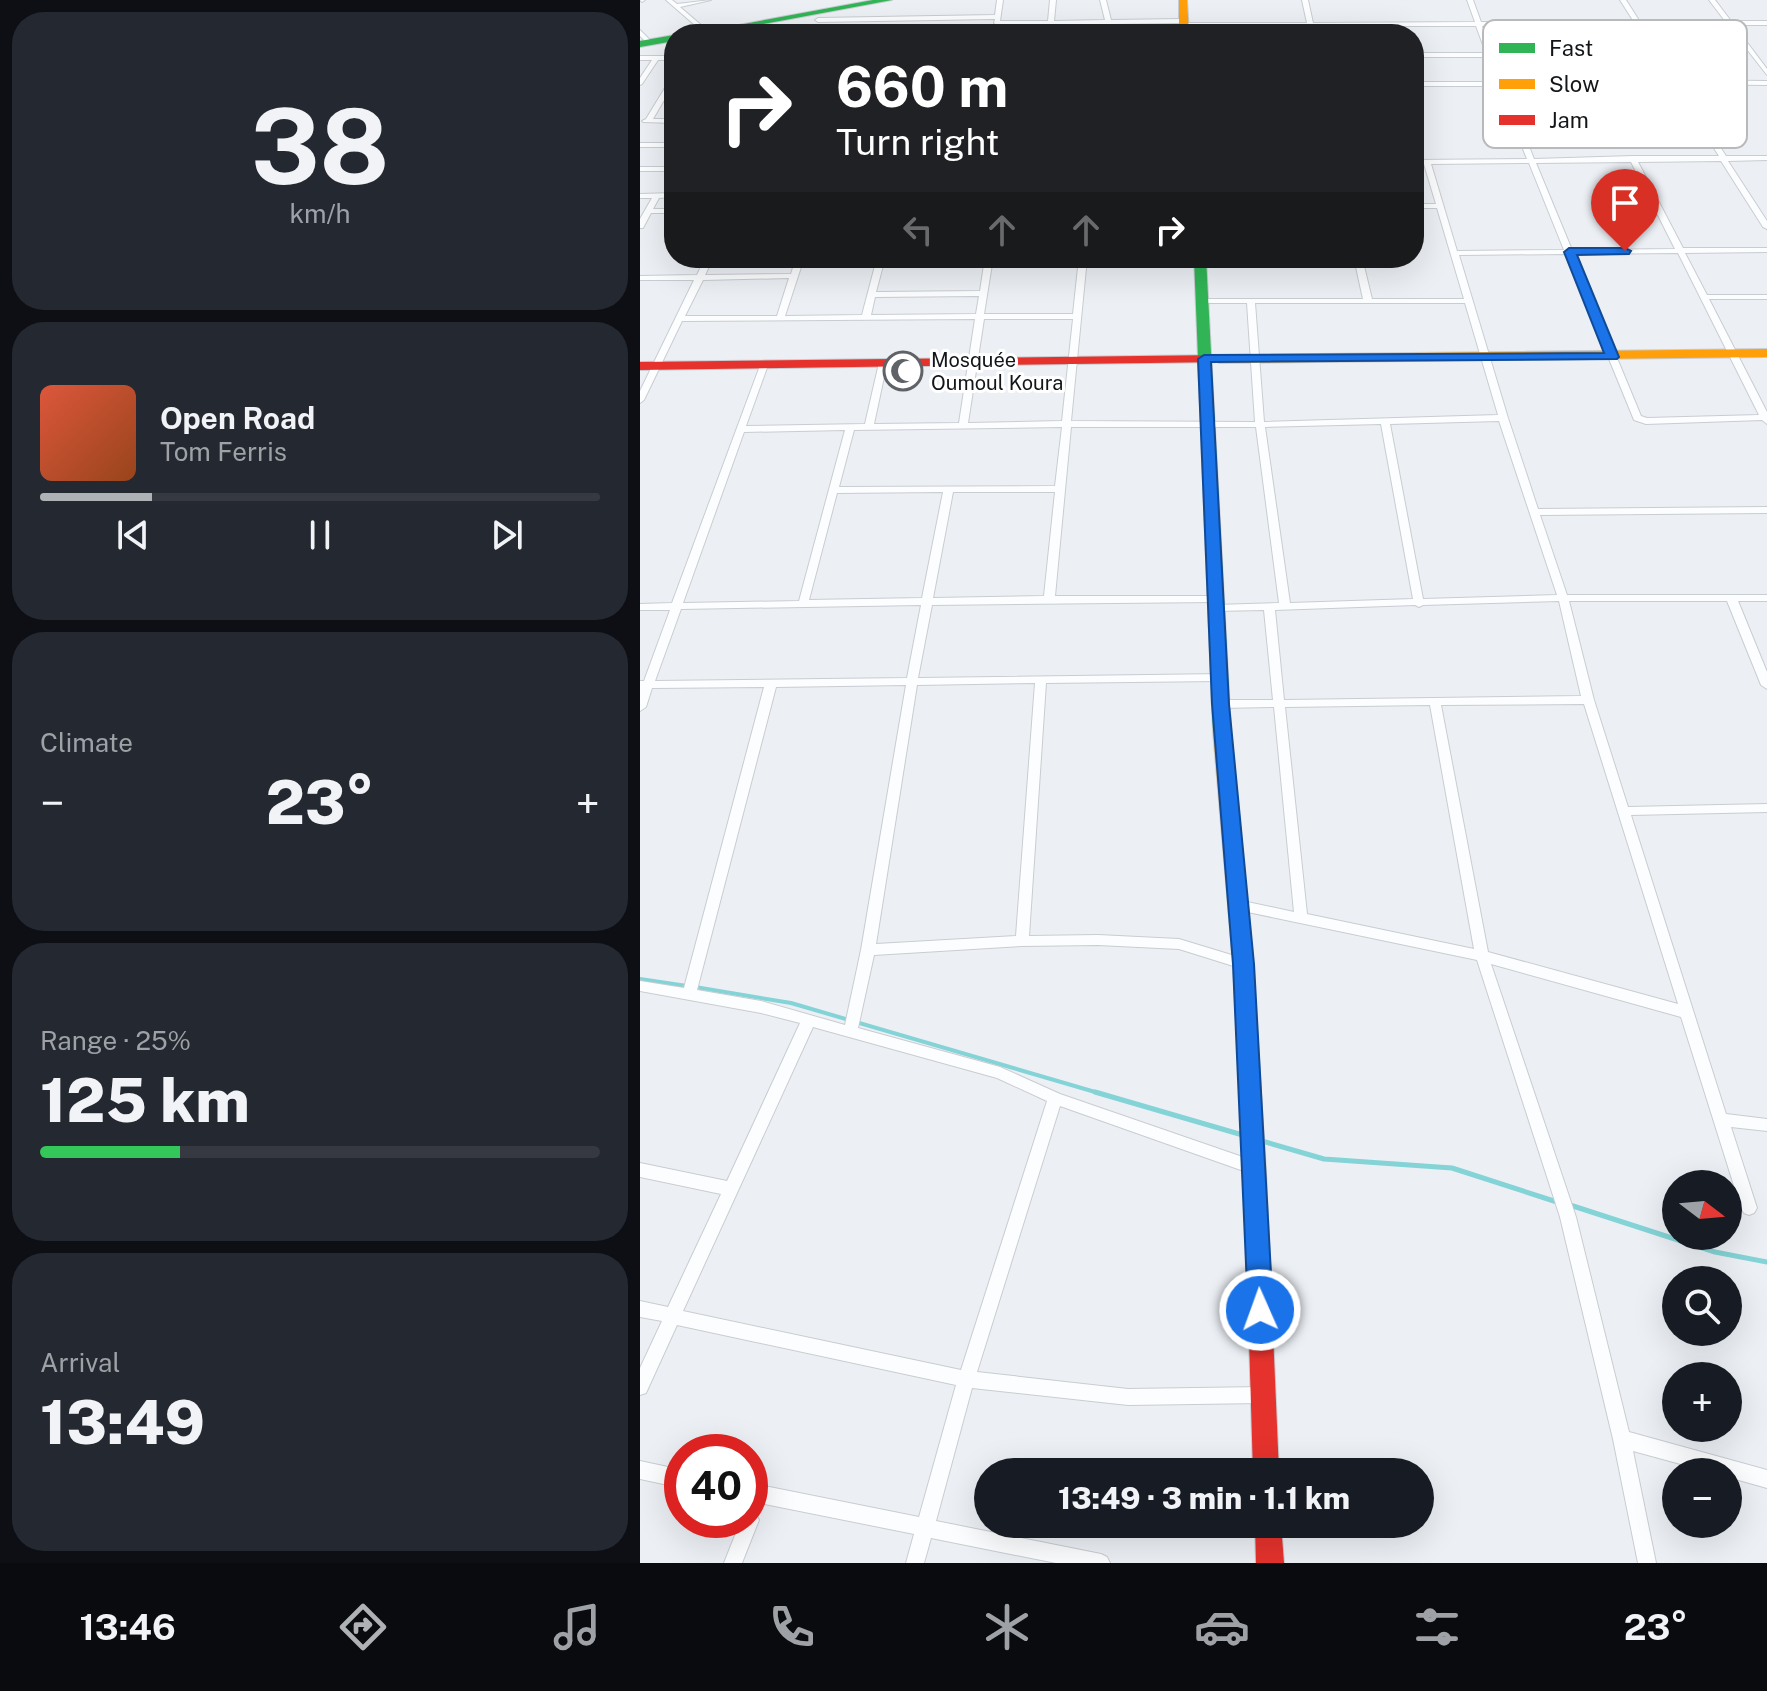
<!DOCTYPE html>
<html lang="en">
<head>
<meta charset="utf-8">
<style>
  body { margin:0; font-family:"Public Sans",sans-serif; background:#242831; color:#f1f3f6; height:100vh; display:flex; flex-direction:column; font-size:30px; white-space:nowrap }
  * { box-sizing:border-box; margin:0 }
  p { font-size:26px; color:#9ea1a6 }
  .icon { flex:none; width:44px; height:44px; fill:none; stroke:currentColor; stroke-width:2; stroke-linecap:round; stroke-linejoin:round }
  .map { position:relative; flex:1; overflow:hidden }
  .drawer { display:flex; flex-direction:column; gap:12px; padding:12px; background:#0d0f14; width:640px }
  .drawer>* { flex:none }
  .guide { position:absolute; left:24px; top:24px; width:760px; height:244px; border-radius:32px; box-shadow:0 8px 32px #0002; background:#202124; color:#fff; overflow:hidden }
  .needle { width:52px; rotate:106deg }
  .tools { position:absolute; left:1022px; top:1170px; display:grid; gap:16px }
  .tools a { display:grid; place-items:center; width:80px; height:80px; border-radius:50%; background:#171b24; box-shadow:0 8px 32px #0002; font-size:40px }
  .speed { position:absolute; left:24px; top:1434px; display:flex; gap:16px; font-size:40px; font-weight:700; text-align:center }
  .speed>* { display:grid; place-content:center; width:104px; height:104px; border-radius:50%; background:#171b24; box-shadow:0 8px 32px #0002; line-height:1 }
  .speed .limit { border:12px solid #d22; background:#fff; color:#111 }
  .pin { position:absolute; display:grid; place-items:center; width:68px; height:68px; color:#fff; margin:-82px -34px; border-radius:50% 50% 50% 0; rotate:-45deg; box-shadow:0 0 8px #0007 }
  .pin .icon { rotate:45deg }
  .me { position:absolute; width:88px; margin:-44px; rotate:358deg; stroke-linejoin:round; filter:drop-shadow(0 0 6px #0008) }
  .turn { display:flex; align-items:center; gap:28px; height:168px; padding:0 40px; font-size:36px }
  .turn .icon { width:104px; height:104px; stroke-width:2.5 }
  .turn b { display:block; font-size:56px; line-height:68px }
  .lanes { display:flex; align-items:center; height:76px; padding:0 40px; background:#0003; justify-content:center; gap:40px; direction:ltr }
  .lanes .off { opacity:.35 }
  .big { font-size:60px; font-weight:800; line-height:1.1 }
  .drawer .widget { flex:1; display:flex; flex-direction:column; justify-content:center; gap:12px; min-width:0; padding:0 28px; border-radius:32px; background:#242831 }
  .drawer .dial { align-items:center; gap:0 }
  .dial b { font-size:104px; line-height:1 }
  .song { display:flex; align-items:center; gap:24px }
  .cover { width:96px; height:96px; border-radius:12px; background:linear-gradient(135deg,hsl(10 70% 55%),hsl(20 70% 35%)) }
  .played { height:8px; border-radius:4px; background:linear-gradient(90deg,#afb2b5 20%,#363941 20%) }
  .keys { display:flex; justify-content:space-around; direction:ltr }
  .heat { display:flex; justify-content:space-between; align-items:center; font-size:44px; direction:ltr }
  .charge { height:12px; border-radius:6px; background:linear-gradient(90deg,#34c759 25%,#363941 0) }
  .trip { position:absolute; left:334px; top:1458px; width:460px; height:80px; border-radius:40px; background:#171b24; box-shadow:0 8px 32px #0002; font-weight:800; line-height:80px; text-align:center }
  .tab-bar { display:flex; height:128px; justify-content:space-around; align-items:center; background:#090b0e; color:#9ea1a6 }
  .tab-bar .icon { width:56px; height:56px }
  .tab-bar .active { color:#afb2b5 }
  .tab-bar b { font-size:36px; color:#f1f3f6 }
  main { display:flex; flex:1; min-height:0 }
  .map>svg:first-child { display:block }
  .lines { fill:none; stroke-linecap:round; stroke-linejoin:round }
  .stream-far1 { stroke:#84d3d6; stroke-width:4 }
  .stream { stroke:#84d3d6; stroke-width:5 }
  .street-casing { stroke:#c9ccd0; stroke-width:2 }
  .fast-casing { stroke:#c9ccd0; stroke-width:2 }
  .slow-casing { stroke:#c9ccd0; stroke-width:2 }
  .jam-casing { stroke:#c9ccd0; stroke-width:2 }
  .street { fill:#fcfdfe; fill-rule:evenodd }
  .fast { fill:#30b455; fill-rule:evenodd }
  .slow { fill:#ff9f0a; fill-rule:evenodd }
  .jam { fill:#e5322d; fill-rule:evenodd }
  .route { fill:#1a73e8; stroke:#114b97; stroke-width:2 }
  .labels { text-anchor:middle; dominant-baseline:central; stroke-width:6; stroke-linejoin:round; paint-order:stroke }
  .far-poi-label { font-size:20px; fill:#131619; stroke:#fff; text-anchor:start }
  .key { fill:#fff; stroke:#b8b9ba; stroke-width:2 }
  .key-label { font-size:22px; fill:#131619 }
</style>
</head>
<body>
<main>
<section class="drawer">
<div class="widget dial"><b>38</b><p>km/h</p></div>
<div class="widget">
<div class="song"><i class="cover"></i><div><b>Open Road</b><p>Tom Ferris</p></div></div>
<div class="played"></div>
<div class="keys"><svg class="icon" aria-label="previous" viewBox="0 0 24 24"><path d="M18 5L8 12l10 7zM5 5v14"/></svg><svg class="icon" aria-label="pause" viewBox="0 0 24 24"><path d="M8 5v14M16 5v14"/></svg><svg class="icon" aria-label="next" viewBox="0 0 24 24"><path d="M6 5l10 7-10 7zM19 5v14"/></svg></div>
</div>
<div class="widget"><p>Climate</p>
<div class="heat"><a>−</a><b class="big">23°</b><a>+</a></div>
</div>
<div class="widget"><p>Range · 25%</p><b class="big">125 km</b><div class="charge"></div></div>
<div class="widget"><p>Arrival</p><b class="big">13:49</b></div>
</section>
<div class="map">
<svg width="1127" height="1563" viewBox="0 0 1127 1563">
  <rect width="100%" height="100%" fill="#ecf0f5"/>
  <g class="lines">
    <g class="stream-far1">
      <polyline points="0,979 47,986"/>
      <polyline points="55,987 151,1003 462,1094"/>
    </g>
    <g class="stream">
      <polyline points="455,1092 606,1136"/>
      <polyline points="622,1141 684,1159 812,1168 917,1202"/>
      <polyline points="930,1205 1075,1252 1127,1262"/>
    </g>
    <g class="street-casing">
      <g id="street">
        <polygon points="0,0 5,0 2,2"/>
        <polygon points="26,0 32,0 37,4 71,0 40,7 68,31 68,33 64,33"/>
        <polygon points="357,0 363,0 360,21 408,21 410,0 416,0 414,21 465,20 460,0 466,0 471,20 543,19 546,21 543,23 472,24 471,34 465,34 466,24 414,24 413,34 407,34 408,24 357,25 354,23 355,19 178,22 175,20 178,18 355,15"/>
        <path d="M662,0H668L673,23L835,22L827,0H833L841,22H994L980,0H986L1000,22L1085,21L1069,0H1075L1091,21H1127V25H1094L1127,69V75L1088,25H1002L1037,80L1127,81V85L1039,84L1086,156H1127V160L1088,161L1127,221V229L1123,227L1081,161L998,162L1043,248H1127V252L1045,253L1067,295H1127V299H1069L1127,412V424L1122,420L1006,424L994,420L926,254L819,255L868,418L898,509L1127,507V513L900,515L927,595H1127V601H1098L1127,672V689L1121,685L1087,601H929L954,700L988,807L1127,804V812L991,815L1086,1114L1127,1119V1131L1091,1127L1117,1208L1114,1213L1109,1215L1104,1213L1101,1208L1041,1017L851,964L936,1217L989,1432L1127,1470V1488L1088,1477V1472H1070L993,1451L1016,1563H998L973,1439L920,1217L837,960L598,910L593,908L592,905L593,902L598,900L654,912L634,707L580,708L574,704L580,700H633L624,610L575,611L570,608L575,605L639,603L616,427H431L415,596H575L580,599L575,602L292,605L278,678L583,674L585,677L579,681L406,683L389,936L458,935L539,939L608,960L610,964L608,968L603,969L539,949L458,945L382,946L234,955L218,1028L360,1067L420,1094L620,1163L623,1168L620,1173L615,1175L420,1106L337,1372L488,1389L623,1387L629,1389L631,1395L629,1401L623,1403L488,1405L332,1388L296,1521L461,1554L467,1557L470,1563H416L291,1538L284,1563H266L274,1534L110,1501V1483L279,1517L316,1385L37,1325L6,1393L0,1395V1368L22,1321L0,1317V1301L28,1307L81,1194L0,1177V1163L87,1181L160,1023L121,1013L0,991V981L44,988L124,687L12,688L6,707L0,711V681H4L30,610H0V604L32,603L121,363L128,365L106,426L225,424L239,363L243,360L247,363L234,424L319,423L335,319L42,321L4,400L0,403V391L54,280H0V276L57,275L65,258H73L65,275L151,274L156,258H164L145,316L222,315L237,258H245L236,292L340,291L345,258H353L344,314H433L439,258H447L431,421L615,422L607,303H559V299H723L714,258H722L732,299H824L797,208H774V204H796L784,164H774V160L887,159L858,86H774V82H856L847,57H774V53H846L836,26H673L675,34H669L667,26L543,27L540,25L543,23H667ZM996,25L1054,117H972L936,54L852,53L842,26ZM853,57H932L966,117H877ZM879,121H1056L1079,156H993L894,159ZM991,162L1035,249L932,250L896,163ZM889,163L924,250L817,251L791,164ZM1038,253L1119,415L1007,418L1001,416L934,254ZM149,278L137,316H45L63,280ZM339,296L336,314L231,315L235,297ZM615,303H825L858,415L624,422ZM344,319H433L422,421L328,423ZM859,421L917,595L783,599L750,424ZM741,424L773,599L650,603L625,427ZM422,427L415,486L199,487L214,430ZM205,430L159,601L43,603L104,432ZM303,492L282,598L169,600L197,493ZM313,492H415L404,596L293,598ZM919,601L941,696L644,700L635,610L775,605L779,607L783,605ZM281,605L267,678L15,681L41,609ZM395,683L376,936L236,944L277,685ZM266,685L221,950L205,1025L121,1001L57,990L136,687ZM944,704L1038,1004L848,952L801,705ZM790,705L834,949L667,914L645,707ZM173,1027L357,1078L407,1101L321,1370L43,1311Z"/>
        <polygon points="355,27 357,30 173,33 170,31 173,29"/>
        <polygon points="0,30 11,41 11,43 7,43 0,36"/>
        <polygon points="0,56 34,56 34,60 18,60 2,84 0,85 0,78 12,60 0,60"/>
        <polygon points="34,76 34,83 13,119 34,119 34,123 3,122 2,121 6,119 31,78"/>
        <rect x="0" y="143" width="34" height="4"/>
        <rect x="0" y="167" width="34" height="4"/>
        <polygon points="34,193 34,197 19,198 13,209 34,209 34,213 11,213 3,228 0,228 0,219 12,198 0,198 0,194"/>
        <polygon points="0,1461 42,1470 42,1488 0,1479"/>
        <polygon points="110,1511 116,1514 119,1520 102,1563 84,1563 101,1520 110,1520"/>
      </g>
    </g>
    <g class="fast-casing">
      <g id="fast">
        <polygon points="233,0 252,0 70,34 50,34"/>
        <polygon points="34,35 34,41 0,47 0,41"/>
        <polygon points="554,258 566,258 591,731 582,737 573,731"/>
      </g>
    </g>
    <g class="slow-casing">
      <g id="slow">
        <polygon points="539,0 547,0 549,34 539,34"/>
        <polygon points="1127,349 1127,357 579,363 573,359 579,355"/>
        <polygon points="582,725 591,731 613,964 626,1172 623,1179 615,1182 607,1179 604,1172 593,964 573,731"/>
      </g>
    </g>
    <g class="jam-casing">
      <g id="jam">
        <polygon points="579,355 585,359 584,362 0,370 0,362"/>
        <polygon points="615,1162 623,1165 626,1172 639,1472 613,1472 604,1172 607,1165"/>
        <polygon points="615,1524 641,1524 644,1563 616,1563"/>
      </g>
    </g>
    <use href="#street" class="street"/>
    <use href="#fast" class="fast"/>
    <use href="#slow" class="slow"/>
    <use href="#jam" class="jam"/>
  </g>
  <polygon class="route" points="985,248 991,251 989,254 937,255 979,357 977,359 571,362 589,704 614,964 633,1310 629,1318 620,1322 612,1318 608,1310 593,964 572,704 558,359 564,355 964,353 924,252 929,248"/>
  <defs>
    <g id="mosque-ring" transform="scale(2)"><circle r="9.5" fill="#fff" stroke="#5f6266" stroke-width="1.5"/><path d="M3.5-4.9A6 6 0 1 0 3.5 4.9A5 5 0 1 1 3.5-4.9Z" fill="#5f6266"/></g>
  </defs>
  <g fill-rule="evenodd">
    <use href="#mosque-ring" x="263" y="371"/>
  </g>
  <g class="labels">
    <g class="far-poi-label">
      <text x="291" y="360">Mosquée<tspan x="291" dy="23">Oumoul Koura</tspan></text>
    </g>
  </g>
  <rect x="843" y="20" width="264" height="128" rx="12" class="key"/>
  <rect x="859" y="43" width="36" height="10" fill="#30b455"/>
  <rect x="859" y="79" width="36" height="10" fill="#ff9f0a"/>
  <rect x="859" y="115" width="36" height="10" fill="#e5322d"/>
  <g class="key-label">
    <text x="909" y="56">Fast</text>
    <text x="909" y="92">Slow</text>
    <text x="909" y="128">Jam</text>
  </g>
</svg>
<div class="tools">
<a><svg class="needle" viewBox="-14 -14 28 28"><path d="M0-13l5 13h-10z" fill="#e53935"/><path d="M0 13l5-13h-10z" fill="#9ea1a6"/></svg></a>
<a><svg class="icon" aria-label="search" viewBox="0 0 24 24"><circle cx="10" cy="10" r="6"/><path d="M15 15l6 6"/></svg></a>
<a>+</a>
<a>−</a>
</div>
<div class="speed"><div class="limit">40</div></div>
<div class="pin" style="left:985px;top:251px;background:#d93025"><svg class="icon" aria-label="arrive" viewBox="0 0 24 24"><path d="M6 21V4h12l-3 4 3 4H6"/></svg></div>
<svg class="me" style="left:620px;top:1310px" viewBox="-20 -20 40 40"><circle r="17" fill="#1a73e8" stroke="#fff" stroke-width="3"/><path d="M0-11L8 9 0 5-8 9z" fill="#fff"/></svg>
<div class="trip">13:49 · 3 min · 1.1 km</div>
<div class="guide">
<div class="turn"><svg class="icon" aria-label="right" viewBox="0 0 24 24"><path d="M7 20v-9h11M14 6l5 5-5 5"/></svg><div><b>660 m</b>Turn right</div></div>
<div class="lanes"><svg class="icon off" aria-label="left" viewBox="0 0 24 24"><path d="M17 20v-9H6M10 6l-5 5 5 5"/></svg><svg class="icon off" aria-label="ahead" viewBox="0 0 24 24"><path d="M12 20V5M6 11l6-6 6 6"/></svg><svg class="icon off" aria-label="ahead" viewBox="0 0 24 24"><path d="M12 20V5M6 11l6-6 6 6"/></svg><svg class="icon" aria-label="right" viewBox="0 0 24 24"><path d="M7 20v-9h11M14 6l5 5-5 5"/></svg></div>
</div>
</div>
</main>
<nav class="tab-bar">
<b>13:46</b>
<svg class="icon active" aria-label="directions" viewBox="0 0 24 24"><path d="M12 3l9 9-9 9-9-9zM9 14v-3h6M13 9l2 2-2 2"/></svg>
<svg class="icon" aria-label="music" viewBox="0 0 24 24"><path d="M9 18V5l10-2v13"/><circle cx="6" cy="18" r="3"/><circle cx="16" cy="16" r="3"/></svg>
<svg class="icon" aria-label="phone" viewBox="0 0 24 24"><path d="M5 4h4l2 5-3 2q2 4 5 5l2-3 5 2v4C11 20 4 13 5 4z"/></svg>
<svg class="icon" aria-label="climate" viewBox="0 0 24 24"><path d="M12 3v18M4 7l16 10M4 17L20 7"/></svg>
<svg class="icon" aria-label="car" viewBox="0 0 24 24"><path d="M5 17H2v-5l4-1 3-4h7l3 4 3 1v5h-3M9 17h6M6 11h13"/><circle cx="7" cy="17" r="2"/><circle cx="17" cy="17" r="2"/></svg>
<svg class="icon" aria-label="filters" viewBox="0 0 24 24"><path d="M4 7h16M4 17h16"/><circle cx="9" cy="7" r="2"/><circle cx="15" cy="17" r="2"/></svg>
<b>23°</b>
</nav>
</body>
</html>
